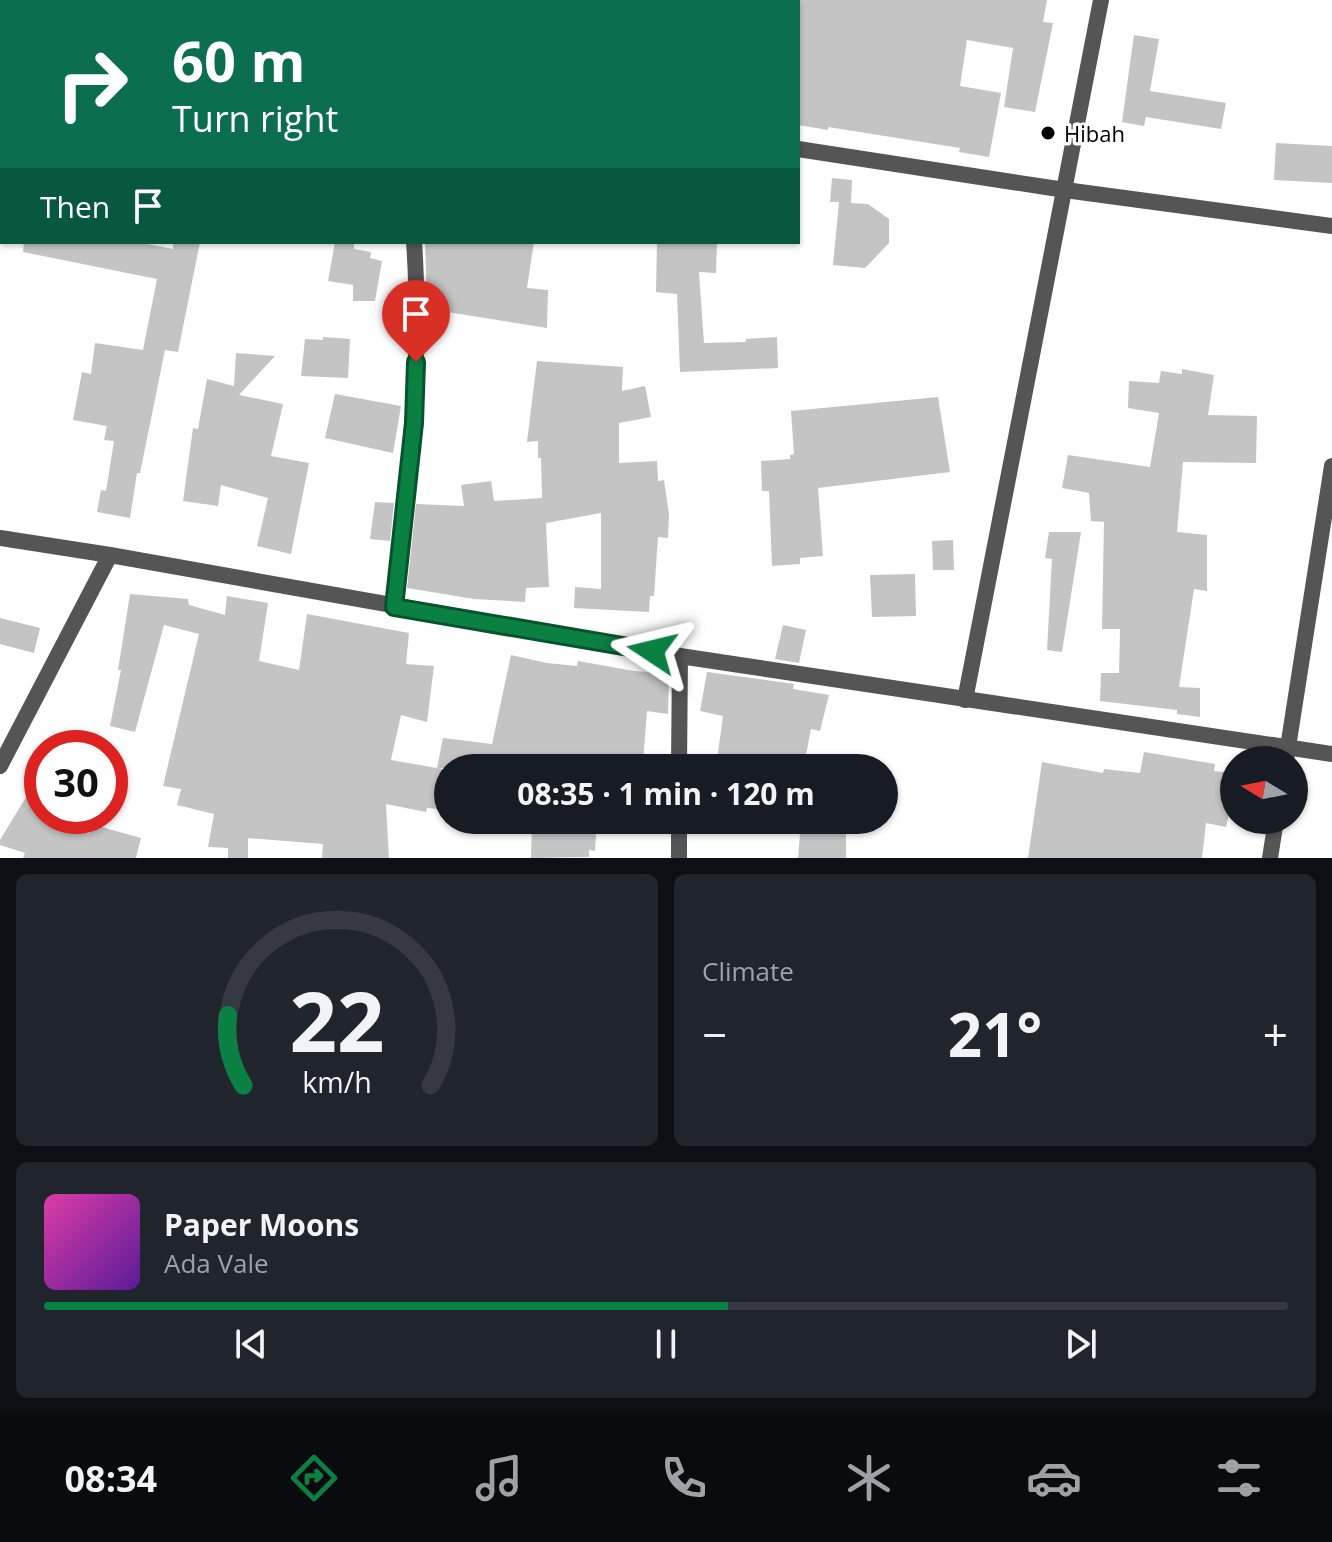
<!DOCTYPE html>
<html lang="en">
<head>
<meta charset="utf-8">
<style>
  body { margin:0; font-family:"Open Sans",sans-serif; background:#20242c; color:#f1f3f6; height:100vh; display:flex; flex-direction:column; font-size:30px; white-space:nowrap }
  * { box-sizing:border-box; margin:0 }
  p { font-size:26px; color:#9ea1a6 }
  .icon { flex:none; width:44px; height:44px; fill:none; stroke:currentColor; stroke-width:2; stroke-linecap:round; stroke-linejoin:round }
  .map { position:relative; height:858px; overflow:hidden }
  .drawer { display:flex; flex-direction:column; gap:16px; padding:16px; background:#0d0f14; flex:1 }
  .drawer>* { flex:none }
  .banner { position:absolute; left:0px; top:0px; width:800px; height:244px; box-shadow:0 2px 6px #0004; background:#0b6e4f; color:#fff; overflow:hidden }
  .needle { width:52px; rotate:280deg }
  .buttons { position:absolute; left:1220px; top:746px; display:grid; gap:16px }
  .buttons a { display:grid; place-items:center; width:88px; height:88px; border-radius:50%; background:#171b24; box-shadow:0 2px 6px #0004; font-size:40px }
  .speed { position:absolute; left:24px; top:730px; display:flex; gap:16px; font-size:40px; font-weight:700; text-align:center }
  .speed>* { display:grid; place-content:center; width:104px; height:104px; border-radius:50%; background:#171b24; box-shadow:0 2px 6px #0004; line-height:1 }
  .speed .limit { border:12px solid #d22; background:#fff; color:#111 }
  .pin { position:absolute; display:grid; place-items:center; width:68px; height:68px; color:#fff; margin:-82px -34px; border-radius:50% 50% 50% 0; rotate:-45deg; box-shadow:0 0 8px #0007 }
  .pin .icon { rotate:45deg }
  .me { position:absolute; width:88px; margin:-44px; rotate:280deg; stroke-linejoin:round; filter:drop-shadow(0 0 6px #0008) }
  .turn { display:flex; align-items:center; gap:28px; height:168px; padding:0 40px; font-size:36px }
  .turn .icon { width:104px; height:104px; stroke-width:2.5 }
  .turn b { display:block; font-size:56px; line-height:68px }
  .then { display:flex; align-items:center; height:76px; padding:0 40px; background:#0003; gap:16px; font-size:30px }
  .big { font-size:60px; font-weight:700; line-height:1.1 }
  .drawer .widget { flex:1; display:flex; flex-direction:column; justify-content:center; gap:12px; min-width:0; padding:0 28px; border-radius:12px; background:#20242c }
  .drawer .dial { align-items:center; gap:0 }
  .dial svg { height:208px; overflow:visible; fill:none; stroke:#363941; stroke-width:7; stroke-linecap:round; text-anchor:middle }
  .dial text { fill:#f1f3f6; stroke:none }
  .song { display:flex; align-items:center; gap:24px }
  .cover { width:96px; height:96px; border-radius:12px; background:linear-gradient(135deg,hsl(320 70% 55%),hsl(270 70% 35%)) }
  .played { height:8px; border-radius:4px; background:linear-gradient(90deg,#0b8043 55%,#363941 55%) }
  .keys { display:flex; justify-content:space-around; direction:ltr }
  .heat { display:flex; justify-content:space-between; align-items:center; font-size:44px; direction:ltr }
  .drawer .tiles { flex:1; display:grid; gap:16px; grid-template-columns:1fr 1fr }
  .widget:last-child { grid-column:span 2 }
  .trip { position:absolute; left:434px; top:754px; width:464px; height:80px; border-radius:40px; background:#171b24; box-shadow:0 2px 6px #0004; font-weight:700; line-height:80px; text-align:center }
  .dock { display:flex; height:128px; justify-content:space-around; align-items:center; background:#090b0e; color:#9ea1a6 }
  .dock .icon { width:56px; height:56px }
  .dock .on { color:#0b8043 }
  .dock b { font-size:36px; color:#f1f3f6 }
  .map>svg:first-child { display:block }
  .building { fill:#c4c4c4 }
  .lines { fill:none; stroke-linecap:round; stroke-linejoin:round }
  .street { stroke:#555; stroke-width:16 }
  .route-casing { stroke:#07532c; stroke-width:20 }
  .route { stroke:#0b8043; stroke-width:14 }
  .poi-dot { fill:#000; stroke:#fff; stroke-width:3 }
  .labels { text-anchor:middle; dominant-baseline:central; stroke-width:7; stroke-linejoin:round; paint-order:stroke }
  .poi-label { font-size:22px; fill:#000; stroke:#fff; text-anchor:start }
</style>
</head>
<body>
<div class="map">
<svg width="1332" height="858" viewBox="0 0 1332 858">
  <rect width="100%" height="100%" fill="#fff"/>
  <g class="building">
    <polygon points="798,0 1047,0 1043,22 1053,23 1035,112 1004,107 1013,48 967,40 960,86 1001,93 989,157 959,152 960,148 828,127 828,130 798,125"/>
    <polygon points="1134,35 1159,39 1150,91 1226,103 1221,129 1146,117 1144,126 1122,122"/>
    <polygon points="1276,143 1332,146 1332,183 1274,180"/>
    <polygon points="832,178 852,180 851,203 868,204 889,219 889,243 865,268 833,265 839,202 830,202"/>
    <polygon points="24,242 137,242 173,249 173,242 200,242 178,352 165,350 140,473 137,473 130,518 97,512 101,490 106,491 114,441 104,440 107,426 73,420 82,372 91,374 95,343 143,350 157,279 23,252"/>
    <polygon points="335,242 354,242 354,249 371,252 370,258 382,261 375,301 353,301 353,285 328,281"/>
    <polygon points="425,242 534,242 527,288 548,290 547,328 441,311 442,302 427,302"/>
    <polygon points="657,242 717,242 716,273 699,272 704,343 746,342 746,339 777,337 778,368 680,372 677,294 656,292"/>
    <polygon points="323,337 350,339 348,378 301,376 305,339 323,340"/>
    <polygon points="236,353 275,356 239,395 283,404 271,456 309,463 291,554 257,546 268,498 221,485 218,506 183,501 193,428 198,429 207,379 234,386"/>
    <polygon points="537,361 623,367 622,391 645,386 651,417 619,423 619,463 657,461 658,481 664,480 669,514 668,538 658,537 654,596 650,596 649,612 574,608 575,587 601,589 601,513 546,523 549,587 526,588 525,602 474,599 407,588 416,504 464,506 461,485 491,481 494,501 542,498 541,458 538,458 538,441 527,442"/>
    <polygon points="1182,369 1214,375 1208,415 1257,416 1256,463 1183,462 1177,532 1207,535 1207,591 1194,589 1179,687 1200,688 1200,717 1177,714 1177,710 1100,701 1101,673 1119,673 1120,629 1102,629 1104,522 1091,521 1089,493 1062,488 1068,455 1150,467 1159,413 1128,408 1129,381 1159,383 1161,371 1182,374"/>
    <polygon points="335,394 401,406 393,453 325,438"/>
    <polygon points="938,397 950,472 818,488 823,556 800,558 800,564 772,566 769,491 762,491 761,461 790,459 790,455 794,454 791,411"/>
    <polygon points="375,502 394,503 390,541 370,539"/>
    <polygon points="1049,532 1081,532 1062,652 1047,650 1052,559 1045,558"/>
    <polygon points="953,540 954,570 933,570 932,541"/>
    <polygon points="915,574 916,616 872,617 870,575"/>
    <polygon points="130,594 188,599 189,605 225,615 227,596 268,603 259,661 299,670 307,614 409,633 406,664 434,666 427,722 401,715 391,760 437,768 443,738 492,744 511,655 547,663 577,666 578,661 634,671 669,673 668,714 647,711 643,762 638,762 638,768 438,768 448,770 448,810 427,808 426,812 386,804 389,858 322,858 323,844 248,838 248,858 228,858 228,848 208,847 214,814 177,805 181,789 163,786 199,634 164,625 135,732 110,726 121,670 118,670"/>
    <polygon points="0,618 40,628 34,653 0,644"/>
    <polygon points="783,625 806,630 799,663 775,659"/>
    <polygon points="707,672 794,684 793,689 829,695 820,731 811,729 804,765 795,764 794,768 716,768 723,716 700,711"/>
    <polygon points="1144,752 1215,764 1214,771 1234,773 1234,792 1226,827 1206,823 1202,858 1028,858 1042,762 1103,773 1104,769 1140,773"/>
    <polygon points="42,771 42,817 89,834 91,824 141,838 136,858 23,858 25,853 0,845 0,840"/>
    <polygon points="532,820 597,820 595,851 589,850 589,857 531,858"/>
    <polygon points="806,820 827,820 826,826 846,831 846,858 798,858 800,834 804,834"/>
  </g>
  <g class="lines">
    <g class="street">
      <polyline points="64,2 64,0"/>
      <polyline points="387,2 387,0"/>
      <polyline points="0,21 2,21"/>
      <polyline points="798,149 1065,190 1332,226"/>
      <polyline points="0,538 110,555 680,656 1332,754"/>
      <path d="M394,607C407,485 423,364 414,242"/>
      <polyline points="965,700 1101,0"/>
      <polyline points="1286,760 1332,466"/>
      <polyline points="0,766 110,555"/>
      <polyline points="679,768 680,656"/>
      <polyline points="679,858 679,820"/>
      <polyline points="1270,858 1276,820"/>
    </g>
  </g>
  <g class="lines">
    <g class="route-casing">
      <polyline id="route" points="416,362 414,423 394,607 652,651"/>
    </g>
    <use href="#route" class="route"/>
  </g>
  <circle class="poi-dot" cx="1048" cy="133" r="8"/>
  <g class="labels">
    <g class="poi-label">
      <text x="1064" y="133">Hibah</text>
    </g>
  </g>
</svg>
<div class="buttons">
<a><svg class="needle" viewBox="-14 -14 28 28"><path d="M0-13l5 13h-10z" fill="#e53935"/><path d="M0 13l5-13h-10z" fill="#9ea1a6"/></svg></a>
</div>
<div class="speed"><div class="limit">30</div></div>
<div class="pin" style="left:416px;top:362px;background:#d93025"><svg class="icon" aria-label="arrive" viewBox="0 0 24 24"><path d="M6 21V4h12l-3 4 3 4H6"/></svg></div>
<svg class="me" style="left:652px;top:651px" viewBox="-20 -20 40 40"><path d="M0-17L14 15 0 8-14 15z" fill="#0b8043" stroke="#fff" stroke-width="4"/></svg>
<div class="trip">08:35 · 1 min · 120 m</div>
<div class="banner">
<div class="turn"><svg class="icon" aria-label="right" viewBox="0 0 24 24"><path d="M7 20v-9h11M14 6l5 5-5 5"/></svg><div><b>60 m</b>Turn right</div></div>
<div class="then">Then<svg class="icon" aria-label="arrive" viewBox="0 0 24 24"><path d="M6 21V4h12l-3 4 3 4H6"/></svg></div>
</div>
</div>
<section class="drawer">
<div class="tiles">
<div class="widget dial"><svg viewBox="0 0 100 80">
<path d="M14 69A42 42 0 1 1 86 69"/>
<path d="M14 69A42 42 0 0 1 8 42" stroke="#0b8043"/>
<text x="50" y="56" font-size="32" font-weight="700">22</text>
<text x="50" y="72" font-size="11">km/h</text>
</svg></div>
<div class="widget"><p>Climate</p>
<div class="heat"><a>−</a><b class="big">21°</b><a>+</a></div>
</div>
<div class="widget">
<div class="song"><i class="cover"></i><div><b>Paper Moons</b><p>Ada Vale</p></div></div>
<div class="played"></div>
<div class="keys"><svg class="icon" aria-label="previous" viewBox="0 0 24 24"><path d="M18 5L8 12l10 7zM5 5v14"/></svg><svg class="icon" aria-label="pause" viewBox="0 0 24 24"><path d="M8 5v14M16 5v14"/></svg><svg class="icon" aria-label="next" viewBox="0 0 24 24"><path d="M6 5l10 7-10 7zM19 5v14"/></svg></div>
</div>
</div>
</section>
<nav class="dock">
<b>08:34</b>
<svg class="icon on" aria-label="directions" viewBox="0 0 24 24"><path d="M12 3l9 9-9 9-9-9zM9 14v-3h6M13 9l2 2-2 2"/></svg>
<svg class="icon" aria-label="music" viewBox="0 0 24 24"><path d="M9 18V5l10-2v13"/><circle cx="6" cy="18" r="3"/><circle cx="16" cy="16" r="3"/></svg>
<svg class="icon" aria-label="phone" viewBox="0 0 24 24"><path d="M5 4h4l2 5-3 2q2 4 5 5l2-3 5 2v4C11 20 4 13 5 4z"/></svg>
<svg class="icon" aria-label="climate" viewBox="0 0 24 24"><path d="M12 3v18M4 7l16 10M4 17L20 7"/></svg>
<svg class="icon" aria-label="car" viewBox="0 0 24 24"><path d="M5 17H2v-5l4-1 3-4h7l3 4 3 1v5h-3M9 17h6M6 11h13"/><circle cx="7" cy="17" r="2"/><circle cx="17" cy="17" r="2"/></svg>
<svg class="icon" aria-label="filters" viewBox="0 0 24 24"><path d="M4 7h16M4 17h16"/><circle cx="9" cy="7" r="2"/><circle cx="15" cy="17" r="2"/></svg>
</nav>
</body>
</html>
